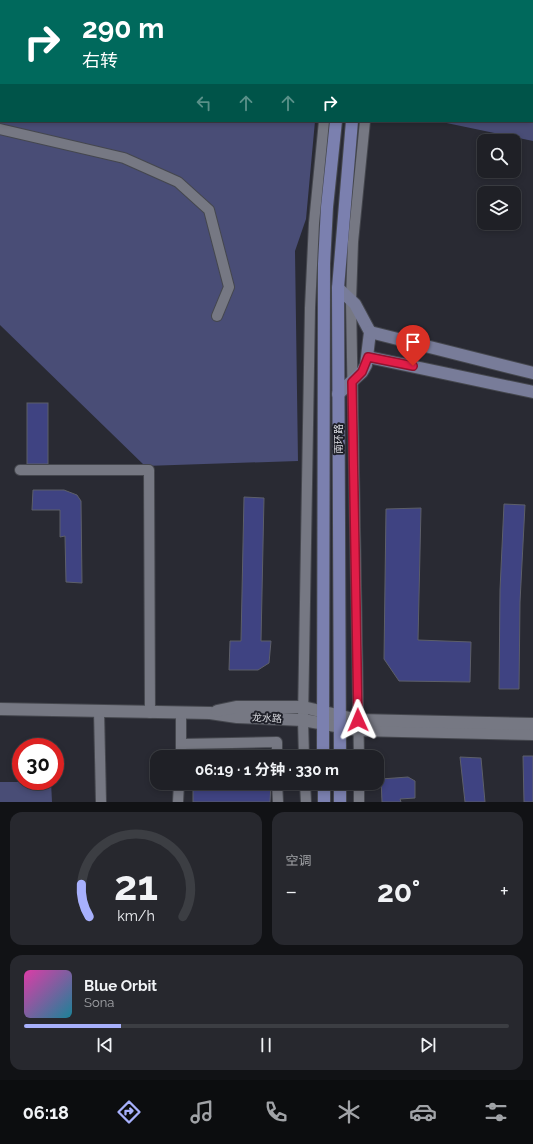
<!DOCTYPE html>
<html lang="zh">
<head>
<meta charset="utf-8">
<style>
  body { margin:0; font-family:Raleway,"Noto Sans SC",sans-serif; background:#27282e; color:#f1f3f6; height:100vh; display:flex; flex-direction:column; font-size:15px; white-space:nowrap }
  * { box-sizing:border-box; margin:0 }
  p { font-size:13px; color:#a1a3a7 }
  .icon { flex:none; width:22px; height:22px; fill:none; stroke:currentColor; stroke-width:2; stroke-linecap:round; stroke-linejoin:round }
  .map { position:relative; height:802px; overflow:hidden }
  .panel { display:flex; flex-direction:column; gap:10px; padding:10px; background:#111215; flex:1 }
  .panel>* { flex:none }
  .hud { position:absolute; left:0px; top:0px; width:533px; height:122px; box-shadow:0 2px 6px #0003,0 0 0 1px #3c3e43; background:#00695c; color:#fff; overflow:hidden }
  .controls { position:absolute; left:477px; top:134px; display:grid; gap:8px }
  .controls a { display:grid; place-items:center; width:44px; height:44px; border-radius:8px; background:#1f2026; box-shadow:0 2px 6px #0003,0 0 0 1px #3c3e43; font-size:20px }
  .speed { position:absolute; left:12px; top:738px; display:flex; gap:8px; font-size:20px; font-weight:700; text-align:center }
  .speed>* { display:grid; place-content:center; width:52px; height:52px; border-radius:50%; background:#1f2026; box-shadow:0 2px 6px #0003,0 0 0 1px #3c3e43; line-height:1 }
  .speed .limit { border:6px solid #d22; background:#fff; color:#111 }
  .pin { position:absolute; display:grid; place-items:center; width:34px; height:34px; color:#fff; margin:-41px -17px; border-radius:50% 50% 50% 0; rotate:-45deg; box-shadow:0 0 4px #0007 }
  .pin .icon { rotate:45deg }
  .me { position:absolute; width:44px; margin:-22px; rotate:359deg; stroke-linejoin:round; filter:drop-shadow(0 0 3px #0008) }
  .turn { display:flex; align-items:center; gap:14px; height:84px; padding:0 16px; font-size:18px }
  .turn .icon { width:52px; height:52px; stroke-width:2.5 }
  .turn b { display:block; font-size:28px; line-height:34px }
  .lanes { display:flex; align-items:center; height:38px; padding:0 16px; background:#0003; justify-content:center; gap:20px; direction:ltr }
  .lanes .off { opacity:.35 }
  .big { font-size:30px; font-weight:700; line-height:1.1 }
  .panel .widget { flex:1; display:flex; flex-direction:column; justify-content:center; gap:6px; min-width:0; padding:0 14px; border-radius:12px; background:#27282e }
  .panel .dial { align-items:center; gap:0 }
  .dial svg { height:104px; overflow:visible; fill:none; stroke:#3c3e43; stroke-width:7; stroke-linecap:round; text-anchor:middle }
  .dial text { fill:#f1f3f6; stroke:none }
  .song { display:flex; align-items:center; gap:12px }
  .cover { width:48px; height:48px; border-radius:6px; background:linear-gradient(135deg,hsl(320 70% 55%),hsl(190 70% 35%)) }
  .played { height:4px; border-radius:2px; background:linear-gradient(90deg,#a7b0fc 20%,#3c3e43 20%) }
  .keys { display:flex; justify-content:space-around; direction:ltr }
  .heat { display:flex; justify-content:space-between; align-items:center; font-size:22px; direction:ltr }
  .panel .tiles { flex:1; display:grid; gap:10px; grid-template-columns:1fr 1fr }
  .widget:last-child { grid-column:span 2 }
  .trip { position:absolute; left:150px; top:750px; width:234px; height:40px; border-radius:12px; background:#1f2026; box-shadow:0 2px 6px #0003,0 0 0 1px #3c3e43; font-weight:700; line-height:40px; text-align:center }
  .tabs { display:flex; height:64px; justify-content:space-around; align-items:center; background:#0c0d0f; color:#a1a3a7 }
  .tabs .icon { width:28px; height:28px }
  .tabs .selected { color:#a7b0fc }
  .tabs b { font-size:18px; color:#f1f3f6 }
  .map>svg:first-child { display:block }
  .green { fill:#494d76 }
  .building { fill:#3f4382; stroke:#5d5f69 }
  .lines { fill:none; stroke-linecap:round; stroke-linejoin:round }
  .minor-casing { stroke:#45474e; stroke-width:12 }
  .tertiary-casing { stroke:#45474e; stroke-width:14 }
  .secondary-casing { stroke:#45474e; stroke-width:14 }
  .primary-casing { stroke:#45474e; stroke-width:14 }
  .path { stroke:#7c7d84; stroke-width:1.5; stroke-dasharray:3 3; stroke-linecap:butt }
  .minor { stroke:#767883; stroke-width:10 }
  .tertiary { stroke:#767883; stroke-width:12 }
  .secondary { stroke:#787c99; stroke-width:12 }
  .primary { stroke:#7b80af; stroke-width:12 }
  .route-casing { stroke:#92132f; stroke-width:10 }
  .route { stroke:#e11d48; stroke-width:7 }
  .labels { text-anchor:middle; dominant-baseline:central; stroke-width:4; stroke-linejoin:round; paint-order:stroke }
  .street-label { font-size:10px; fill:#d9dadf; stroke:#1f2029 }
</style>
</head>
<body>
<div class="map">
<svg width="533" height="802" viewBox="0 0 533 802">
  <rect width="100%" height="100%" fill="#292a33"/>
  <g class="green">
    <polygon points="0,0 326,0 1,1 1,121 315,121 306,219 295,251 298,461 145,466 0,325"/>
    <polygon points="393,0 533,0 533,141 437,121 532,121 532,1"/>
    <polygon points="0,782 51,782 52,802 0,802"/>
  </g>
  <g class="building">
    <rect x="27" y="403" width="21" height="61"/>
    <polygon points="33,490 64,490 77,495 81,501 82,583 66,582 65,536 60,537 60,510 32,510"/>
    <polygon points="244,497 264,498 261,641 271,641 269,663 258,670 229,670 230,641 241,641"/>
    <polygon points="504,504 525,505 520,602 519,689 499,689 500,590"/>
    <polygon points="421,508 418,640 471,642 470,682 399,681 384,659 386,509"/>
    <polygon points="523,756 533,756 533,802 524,802"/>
    <polygon points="460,757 481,758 485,802 465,802"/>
    <polygon points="408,777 415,781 415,798 400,799 401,802 382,802 381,779"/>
    <polygon points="193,783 271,783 270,802 193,802"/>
  </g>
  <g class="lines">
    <g class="minor-casing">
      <g id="minor">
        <polyline points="336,1 336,0"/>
        <polyline points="376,1 376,0"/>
        <polyline points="0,129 124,158 178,182 209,210 229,287 217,316"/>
        <polyline points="20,470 149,470 150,713"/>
        <polyline points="99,711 101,802"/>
        <polyline points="181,713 181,757"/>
        <polyline points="182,744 277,742 277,757"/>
        <polyline points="304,757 303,720 310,308 314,223 324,121"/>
        <polyline points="359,757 351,300 353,242 365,121"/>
        <polyline points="277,783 278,802"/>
        <polyline points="305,783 306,802"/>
        <polyline points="359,783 359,802"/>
        <polyline points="178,802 179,783"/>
      </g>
    </g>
    <g class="tertiary-casing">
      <g id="tertiary">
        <polyline points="0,709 210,713 237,717 303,720 358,730 533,734"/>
        <polyline points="217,711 236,707 303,707 358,720 533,724"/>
      </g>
    </g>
    <g class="secondary-casing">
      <g id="secondary">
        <polyline points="338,288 355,304 370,332 366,365 362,372 338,394"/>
        <polyline points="370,332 533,373"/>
        <polyline points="368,357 533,392"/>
      </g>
    </g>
    <g class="primary-casing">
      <g id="primary">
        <polyline points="348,1 348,0"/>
        <polyline points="364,1 364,0"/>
        <polyline points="323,757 324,264 327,207 336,121"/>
        <polyline points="340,757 338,288 352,121"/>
        <polyline points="324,783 324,802"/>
        <polyline points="340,783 340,802"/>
      </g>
    </g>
    <g class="path">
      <polyline points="205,0 212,1"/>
      <polyline points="509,1 509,0"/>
      <polyline points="532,34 533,34"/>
    </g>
    <use href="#minor" class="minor"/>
    <use href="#tertiary" class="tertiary"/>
    <use href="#secondary" class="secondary"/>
    <use href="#primary" class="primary"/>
  </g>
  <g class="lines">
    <g class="route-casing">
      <polyline id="route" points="358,720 352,382 362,372 368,357 413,366"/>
    </g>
    <use href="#route" class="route"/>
  </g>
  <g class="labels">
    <g class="street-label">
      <text transform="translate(338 439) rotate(-90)">南环路</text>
      <text transform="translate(267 718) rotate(3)">龙水路</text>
    </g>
  </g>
</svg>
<div class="controls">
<a><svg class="icon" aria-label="search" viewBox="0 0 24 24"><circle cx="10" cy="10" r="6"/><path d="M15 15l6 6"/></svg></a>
<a><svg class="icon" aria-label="layers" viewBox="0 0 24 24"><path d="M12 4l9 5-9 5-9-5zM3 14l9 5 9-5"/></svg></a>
</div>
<div class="speed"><div class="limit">30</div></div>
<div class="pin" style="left:413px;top:366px;background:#d93025"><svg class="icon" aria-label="arrive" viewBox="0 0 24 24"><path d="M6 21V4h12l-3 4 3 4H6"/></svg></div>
<svg class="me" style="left:358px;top:720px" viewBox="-20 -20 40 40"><path d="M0-17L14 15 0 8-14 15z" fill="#e11d48" stroke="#fff" stroke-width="4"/></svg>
<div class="trip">06:19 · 1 分钟 · 330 m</div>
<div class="hud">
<div class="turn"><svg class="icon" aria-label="right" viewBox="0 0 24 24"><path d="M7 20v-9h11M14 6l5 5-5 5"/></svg><div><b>290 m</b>右转</div></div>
<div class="lanes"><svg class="icon off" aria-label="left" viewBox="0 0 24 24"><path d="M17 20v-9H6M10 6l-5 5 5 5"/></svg><svg class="icon off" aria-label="ahead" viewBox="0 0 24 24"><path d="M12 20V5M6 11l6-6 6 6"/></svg><svg class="icon off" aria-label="ahead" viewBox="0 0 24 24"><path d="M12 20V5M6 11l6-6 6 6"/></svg><svg class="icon" aria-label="right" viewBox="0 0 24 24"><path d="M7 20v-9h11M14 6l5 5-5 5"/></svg></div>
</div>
</div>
<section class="panel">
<div class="tiles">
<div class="widget dial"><svg viewBox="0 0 100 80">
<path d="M14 69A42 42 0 1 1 86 69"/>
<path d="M14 69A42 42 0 0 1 8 44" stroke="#a7b0fc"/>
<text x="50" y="56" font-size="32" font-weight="700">21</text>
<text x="50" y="72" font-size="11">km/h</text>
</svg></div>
<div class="widget"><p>空调</p>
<div class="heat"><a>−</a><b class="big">20°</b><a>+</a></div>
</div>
<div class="widget">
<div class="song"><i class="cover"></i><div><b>Blue Orbit</b><p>Sona</p></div></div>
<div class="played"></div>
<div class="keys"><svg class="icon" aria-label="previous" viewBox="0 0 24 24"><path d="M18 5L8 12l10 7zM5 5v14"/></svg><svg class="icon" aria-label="pause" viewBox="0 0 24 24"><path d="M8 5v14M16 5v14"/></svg><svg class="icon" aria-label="next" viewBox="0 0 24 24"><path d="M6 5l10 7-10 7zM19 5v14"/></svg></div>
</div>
</div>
</section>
<nav class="tabs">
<b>06:18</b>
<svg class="icon selected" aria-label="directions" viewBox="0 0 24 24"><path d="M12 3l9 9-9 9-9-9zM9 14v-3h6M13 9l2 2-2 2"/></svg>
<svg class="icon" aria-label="music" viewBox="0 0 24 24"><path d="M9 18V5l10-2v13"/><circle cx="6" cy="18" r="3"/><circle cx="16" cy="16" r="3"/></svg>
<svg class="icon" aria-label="phone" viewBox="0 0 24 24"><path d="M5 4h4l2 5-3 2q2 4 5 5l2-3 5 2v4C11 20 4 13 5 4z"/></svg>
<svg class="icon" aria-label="climate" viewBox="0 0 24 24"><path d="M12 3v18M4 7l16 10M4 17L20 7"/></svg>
<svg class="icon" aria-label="car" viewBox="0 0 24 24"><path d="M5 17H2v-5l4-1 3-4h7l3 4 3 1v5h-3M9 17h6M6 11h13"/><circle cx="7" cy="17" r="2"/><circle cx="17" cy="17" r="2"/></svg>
<svg class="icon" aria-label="filters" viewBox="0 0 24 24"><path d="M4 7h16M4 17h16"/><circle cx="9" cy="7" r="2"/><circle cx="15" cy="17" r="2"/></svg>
</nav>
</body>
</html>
